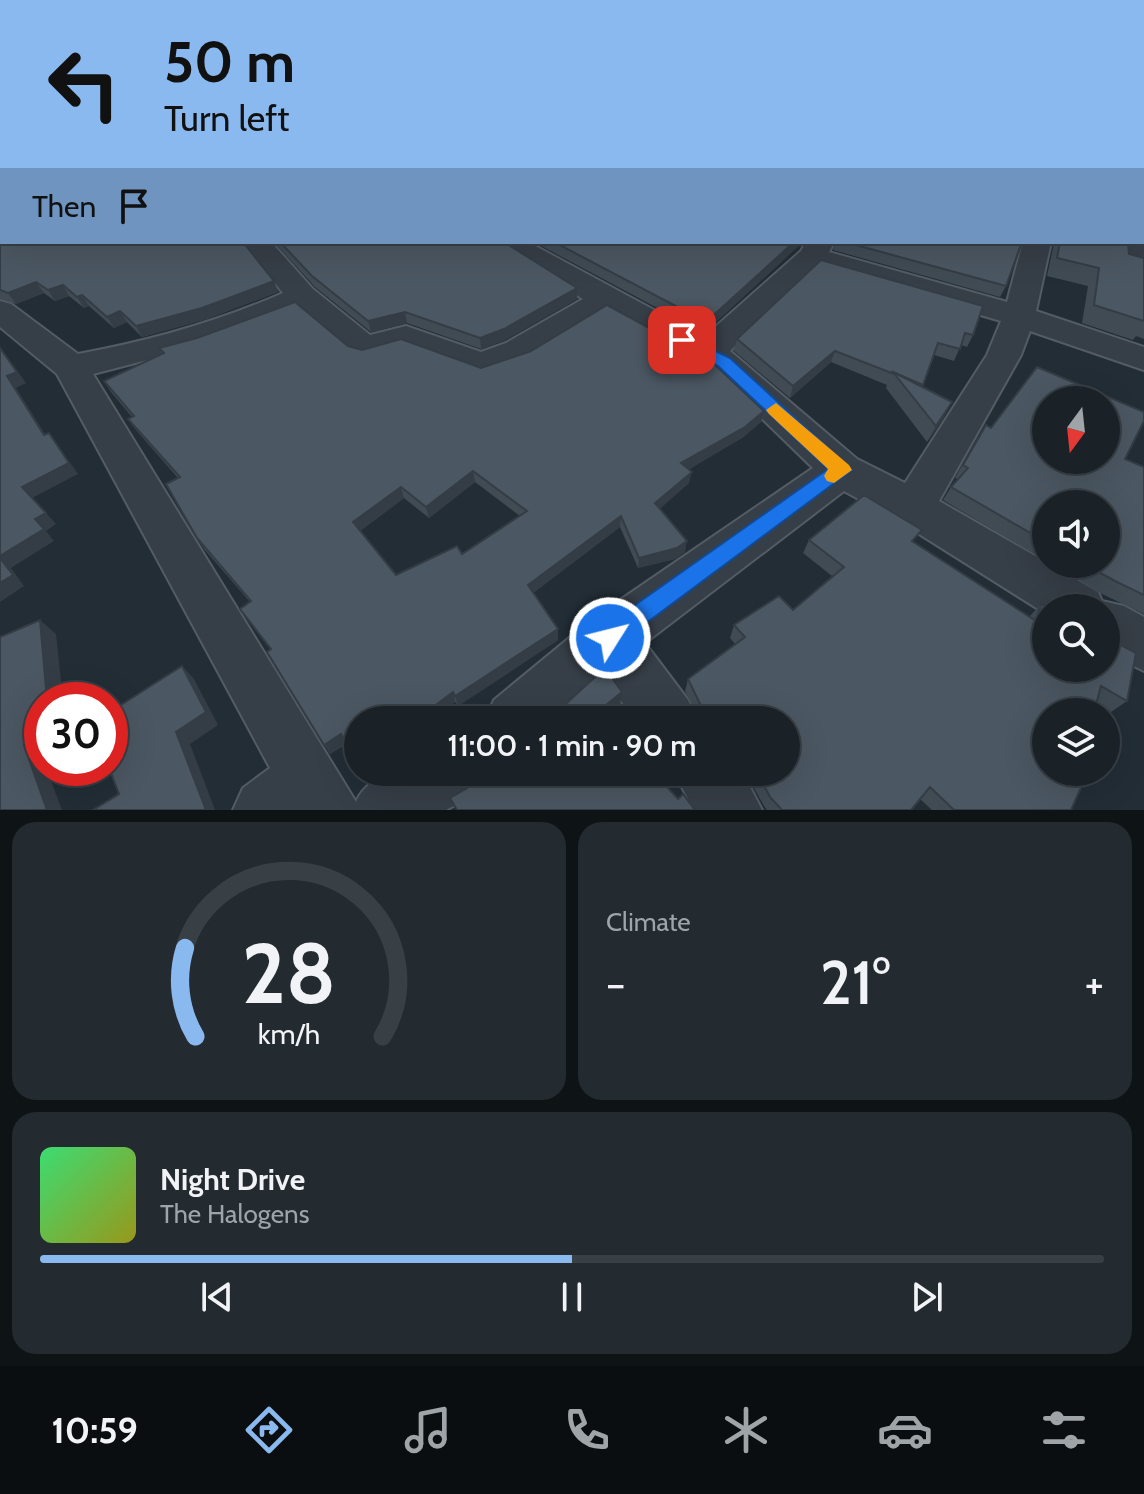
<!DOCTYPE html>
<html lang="en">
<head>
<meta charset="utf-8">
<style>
  body { margin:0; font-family:Cabin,sans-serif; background:#232a30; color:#f1f3f6; height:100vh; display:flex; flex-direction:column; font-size:30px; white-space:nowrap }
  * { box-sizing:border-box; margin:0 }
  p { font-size:26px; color:#9fa4a8 }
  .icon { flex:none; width:44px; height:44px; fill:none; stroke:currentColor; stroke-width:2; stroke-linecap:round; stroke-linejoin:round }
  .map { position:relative; height:810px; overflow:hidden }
  .details { display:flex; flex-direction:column; gap:12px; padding:12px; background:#0e1316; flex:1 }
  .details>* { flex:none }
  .banner { position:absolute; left:0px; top:0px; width:1144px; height:244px; box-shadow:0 8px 32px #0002,0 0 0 2px #383f45; background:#8ab9ef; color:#111; overflow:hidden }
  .needle { width:52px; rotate:195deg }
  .fabs { position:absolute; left:1032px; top:386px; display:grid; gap:16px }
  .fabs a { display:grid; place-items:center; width:88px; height:88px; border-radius:50%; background:#1a2228; box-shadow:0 8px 32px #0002,0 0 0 2px #383f45; font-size:40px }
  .speed { position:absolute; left:24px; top:682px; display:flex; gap:16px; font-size:40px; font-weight:700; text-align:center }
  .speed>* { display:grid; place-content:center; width:104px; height:104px; border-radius:50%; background:#1a2228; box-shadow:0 8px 32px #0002,0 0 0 2px #383f45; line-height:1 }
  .speed .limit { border:12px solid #d22; background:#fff; color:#111 }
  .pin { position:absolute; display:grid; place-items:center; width:68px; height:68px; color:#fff; margin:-34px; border-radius:16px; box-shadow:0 4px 12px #0006 }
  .me { position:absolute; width:88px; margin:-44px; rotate:54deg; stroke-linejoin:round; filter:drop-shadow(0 0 6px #0008) }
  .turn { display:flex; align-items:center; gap:28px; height:168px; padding:0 32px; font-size:36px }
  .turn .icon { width:104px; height:104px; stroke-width:2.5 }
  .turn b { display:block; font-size:56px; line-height:68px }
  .then { display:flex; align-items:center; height:76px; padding:0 32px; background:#0003; gap:16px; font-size:30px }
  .big { font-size:60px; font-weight:600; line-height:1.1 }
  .details .widget { flex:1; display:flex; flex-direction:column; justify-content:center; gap:12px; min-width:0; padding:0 28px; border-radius:24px; background:#232a30 }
  .details .dial { align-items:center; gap:0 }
  .dial svg { height:208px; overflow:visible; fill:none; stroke:#383f45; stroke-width:7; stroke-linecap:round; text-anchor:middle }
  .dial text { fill:#f1f3f6; stroke:none }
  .song { display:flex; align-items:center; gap:24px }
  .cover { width:96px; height:96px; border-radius:12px; background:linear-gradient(135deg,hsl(140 70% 55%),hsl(60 70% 35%)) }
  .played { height:8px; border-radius:4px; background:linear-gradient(90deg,#8ab9ef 50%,#383f45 50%) }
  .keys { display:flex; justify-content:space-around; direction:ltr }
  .heat { display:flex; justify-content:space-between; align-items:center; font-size:44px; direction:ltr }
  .details .tiles { flex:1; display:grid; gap:12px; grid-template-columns:1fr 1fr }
  .widget:last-child { grid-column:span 2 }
  .trip { position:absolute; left:344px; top:706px; width:456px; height:80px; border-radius:40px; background:#1a2228; box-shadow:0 8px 32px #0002,0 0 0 2px #383f45; font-weight:600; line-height:80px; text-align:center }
  .menu { display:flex; height:128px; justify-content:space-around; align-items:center; background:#0a0e10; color:#9fa4a8 }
  .menu .icon { width:56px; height:56px }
  .menu .selected { color:#8ab9ef }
  .menu b { font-size:36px; color:#f1f3f6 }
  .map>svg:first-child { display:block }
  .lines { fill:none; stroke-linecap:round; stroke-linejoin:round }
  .minor-casing { stroke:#535c65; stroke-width:4 }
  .minor { fill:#363e47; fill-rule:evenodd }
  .wall { fill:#404b54; fill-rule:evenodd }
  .shaded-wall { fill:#343d45 }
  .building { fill:#4b5762; stroke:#343d45; stroke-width:2; fill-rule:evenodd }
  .route { fill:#1a73e8; stroke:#114b97; stroke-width:2 }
  .slow { fill:#f59e0b }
</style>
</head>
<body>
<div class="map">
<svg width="1144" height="810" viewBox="0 0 1144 810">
  <rect width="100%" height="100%" fill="#222d36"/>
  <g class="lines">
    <g class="minor-casing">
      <g id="minor">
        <path d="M242,242H271L313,289L370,335L406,326L481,352L506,343L583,299L494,242H528L704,337L801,251L806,242H834L829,252L1007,302L1023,242H1051L1036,311L1144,347V370L1030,331L1021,355L939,501L1098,592L1102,601L1124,606L1144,617V671L1106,652V608H1046V614L897,520L844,491L645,643L688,700L697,720H634L605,677L557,720H485L494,700L591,620L813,468L712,370L606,312L530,359L481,376L404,347L364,358L352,354L299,309L201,346L93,374L356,802C375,758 444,772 484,772L475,794L446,810H233L243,788L270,768L57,374L0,327V301L11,304L78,354C149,341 217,322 283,293ZM817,267L1001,321L987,355L905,483L857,459L730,351Z"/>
        <polygon points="1073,242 1124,242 1144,246 1144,264 1077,248"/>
        <polygon points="674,772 742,772 762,810 694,810"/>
      </g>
    </g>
    <use href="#minor" class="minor"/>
  </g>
  <g class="wall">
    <polygon points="0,138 278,292 207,319 142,337 127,322 114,328 89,306 84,308 69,296 55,301 44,293 16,304 0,299"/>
    <polygon points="274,242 504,242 577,299 505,340 481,349 407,323 371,332 315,287"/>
    <polygon points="534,242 803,242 704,333"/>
    <polygon points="836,242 1022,242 1006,286 1000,297 833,250"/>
    <polygon points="1052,242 1124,242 1129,254 1144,258 1144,339 1136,336 1133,340 1082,323 1088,286 1047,276 1054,243"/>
    <polygon points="821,260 973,335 967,347 961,345 954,361 934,355 922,387 943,419 927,442 886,388 887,385 831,362 790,398 734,351 737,339"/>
    <path d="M348,346L362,350L764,411L761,422L742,438L688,469L689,483L660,508L685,552L675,559L638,568L620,527L533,593L558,640L458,706L455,702L432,720H358L346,744L330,754L270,649L240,609L250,602L204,549L197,538L178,478L136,430L128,419L132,417L111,392L104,381L162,354L159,348ZM475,482L520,516L462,554L396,575L360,531L404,498L429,518Z"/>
    <polygon points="991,428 1125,459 1144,467 1144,614 1102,594 1052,564 1106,564 1046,504 1046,561 943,500 951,487 958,479 955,478 978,437"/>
    <polygon points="809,540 914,543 1029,617 1041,604 1106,668 1127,701 1111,712 1096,704 1046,712 1071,810 932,810 920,799 911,810 767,810 764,806 745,772 786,772 786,720 699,720 685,691 688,679 735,644 730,638 734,625 793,610 832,576 803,553"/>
  </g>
  <g class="shaded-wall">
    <polygon points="794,242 803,242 704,333 706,322"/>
    <polygon points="274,281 278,292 207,319 142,337 136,326"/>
    <polygon points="36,282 44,293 16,304 8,293"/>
    <polygon points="63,285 69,296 55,301 48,290"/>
    <polygon points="577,288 577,299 505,340 481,349 480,338"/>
    <polygon points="82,295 89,306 84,308 77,297"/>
    <polygon points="120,311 127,322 114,328 107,317"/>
    <polygon points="405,312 407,323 371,332 368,321"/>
    <polygon points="0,347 26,383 16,388 53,447 44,435 7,376"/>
    <polygon points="835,351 831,362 790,398 793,386"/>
    <polygon points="952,402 943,419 927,442 936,426"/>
    <polygon points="764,411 761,422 742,438 680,475 681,463"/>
    <polygon points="49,433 78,474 32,498 22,487"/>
    <polygon points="473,471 475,482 429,518 426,507"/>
    <polygon points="692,472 689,483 654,514 655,503"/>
    <polygon points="401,487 404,498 357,533 353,522"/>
    <polygon points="46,513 56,524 46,531 54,541 11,568 24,586 0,602 0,556 35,519"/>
    <polygon points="621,516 620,527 529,596 528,585"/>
    <polygon points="687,541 685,552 675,559 638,568 639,558"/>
    <polygon points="40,620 56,634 63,700 47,700"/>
    <polygon points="558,629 558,640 458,706 455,696"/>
    <polygon points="182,666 194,679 218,725 190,744 215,810 206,810 176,732"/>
    <polygon points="453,692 455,702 432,720 416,720"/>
    <polygon points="622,692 620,705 602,720 600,710"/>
    <polygon points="341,734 346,743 330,754 324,745"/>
    <polygon points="42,736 42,768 46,768 62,810 47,810 24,745"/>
    <polygon points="360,772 375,772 365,779"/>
  </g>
  <g class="building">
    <polygon points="0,138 2,138 2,242 243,242 274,281 202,308 136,326 120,311 107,317 82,295 77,297 63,285 48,290 36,282 8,293 0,290"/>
    <polygon points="280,242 504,242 577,288 504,329 480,338 405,312 368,321 312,276"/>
    <polygon points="554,242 794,242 706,322"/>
    <polygon points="845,242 1022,242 1006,286"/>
    <polygon points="1060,242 1124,242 1128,243 1129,254 1144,258 1144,321 1094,305 1099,268 1057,258"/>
    <polygon points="821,260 983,306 973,335 965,333 960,349 938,343 923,385 893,372 894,374 835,351 793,386 737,339"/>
    <path d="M295,302L348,346L362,350L401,339L481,368L531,351L607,305L712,362L764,411L745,427L681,463L692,472L655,503L687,541L677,548L639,558L621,516L528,585L558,629L455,696L453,692L416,720H358V768L341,734L324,745L267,652L271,649L240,609L251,601L197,538L166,484L180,477L128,419L134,416L104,381L164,353L159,348L197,338ZM473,471L527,511L462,554L457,546L396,575L353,522L401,487L426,507Z"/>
    <polygon points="0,348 17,372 7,376 44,435 49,433 69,463 22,487 46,513 35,519 44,529 0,556"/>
    <path d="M1037,367L1144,412V421L1125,459L1144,467V595L1115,581L1084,564H1106V504H1046V542L951,487L968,468L963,465L986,425L991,428ZM1046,400H1106V460H1046Z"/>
    <polygon points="893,372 952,402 936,426"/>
    <polygon points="864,495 922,530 912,541 1036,621 1041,604 1049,608 1046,608 1046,668 1106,668 1106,637 1136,653 1127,701 1101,686 1094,712 1046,712 1046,772 1084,772 1087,774 1071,810 954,810 930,787 911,810 782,810 770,797 757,772 786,772 786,720 711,720 703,710 688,679 745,637 734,625 779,596 793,610 844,567 809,540"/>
    <polygon points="0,558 13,575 0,583"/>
    <polygon points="40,620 47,700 42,700 42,736 24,745 47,810 0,810 0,637"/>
    <polygon points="182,666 206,712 176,732 206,810 93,810 119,794 109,768 110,712"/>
    <polygon points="605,668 622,692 600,710 608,720 529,720 541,710 559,710"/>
    <polygon points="479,772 654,772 678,799 683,794 695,810 457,810 450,798 474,784"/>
  </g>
  <linearGradient id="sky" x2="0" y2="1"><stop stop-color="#13191e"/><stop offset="0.55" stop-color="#3e4c5d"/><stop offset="1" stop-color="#3e4c5d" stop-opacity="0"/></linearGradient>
  <rect width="1144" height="251" fill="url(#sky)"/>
  <polygon class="route" points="682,335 730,358 852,470 610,650 601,646 598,638 601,629 828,469 718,366 676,343 676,337"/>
  <polygon class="slow" points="776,403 849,465 852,470 834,483 827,481 824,476 828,469 769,414 766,410"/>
</svg>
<div class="fabs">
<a><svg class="needle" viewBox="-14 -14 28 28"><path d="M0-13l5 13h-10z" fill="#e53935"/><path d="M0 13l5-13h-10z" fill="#9fa4a8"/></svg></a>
<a><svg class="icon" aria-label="sound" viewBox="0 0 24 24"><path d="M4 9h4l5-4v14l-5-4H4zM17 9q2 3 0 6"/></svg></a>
<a><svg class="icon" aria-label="search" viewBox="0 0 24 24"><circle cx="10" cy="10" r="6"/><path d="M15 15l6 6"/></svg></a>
<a><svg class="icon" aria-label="layers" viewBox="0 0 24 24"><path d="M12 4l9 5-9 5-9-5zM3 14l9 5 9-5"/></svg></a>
</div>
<div class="speed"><div class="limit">30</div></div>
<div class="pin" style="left:682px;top:340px;background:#d93025"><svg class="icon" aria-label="arrive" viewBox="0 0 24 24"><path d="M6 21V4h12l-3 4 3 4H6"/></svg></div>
<svg class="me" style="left:610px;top:638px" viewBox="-20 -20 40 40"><circle r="17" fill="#1a73e8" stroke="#fff" stroke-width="3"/><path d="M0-11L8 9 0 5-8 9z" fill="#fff"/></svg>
<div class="trip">11:00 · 1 min · 90 m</div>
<div class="banner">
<div class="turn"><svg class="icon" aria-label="left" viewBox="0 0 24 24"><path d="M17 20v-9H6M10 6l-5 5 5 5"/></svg><div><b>50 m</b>Turn left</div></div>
<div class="then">Then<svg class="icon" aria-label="arrive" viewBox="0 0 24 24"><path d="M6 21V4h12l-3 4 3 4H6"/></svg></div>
</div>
</div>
<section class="details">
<div class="tiles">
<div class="widget dial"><svg viewBox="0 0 100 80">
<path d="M14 69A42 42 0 1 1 86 69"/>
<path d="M14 69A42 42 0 0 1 10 35" stroke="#8ab9ef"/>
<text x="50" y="56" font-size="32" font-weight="700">28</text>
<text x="50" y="72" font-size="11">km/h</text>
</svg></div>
<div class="widget"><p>Climate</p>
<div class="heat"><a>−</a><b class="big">21°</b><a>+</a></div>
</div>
<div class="widget">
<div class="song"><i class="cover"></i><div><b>Night Drive</b><p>The Halogens</p></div></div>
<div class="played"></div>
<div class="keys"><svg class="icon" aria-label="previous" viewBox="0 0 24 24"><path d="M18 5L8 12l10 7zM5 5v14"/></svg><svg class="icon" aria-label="pause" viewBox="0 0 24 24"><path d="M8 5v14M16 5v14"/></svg><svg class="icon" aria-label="next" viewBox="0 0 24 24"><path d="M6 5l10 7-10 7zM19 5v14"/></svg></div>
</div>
</div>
</section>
<nav class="menu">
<b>10:59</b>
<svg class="icon selected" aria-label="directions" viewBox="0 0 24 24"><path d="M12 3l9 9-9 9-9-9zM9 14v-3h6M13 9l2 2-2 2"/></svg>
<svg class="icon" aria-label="music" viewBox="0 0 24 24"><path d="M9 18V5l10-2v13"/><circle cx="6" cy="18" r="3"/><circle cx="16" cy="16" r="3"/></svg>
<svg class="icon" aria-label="phone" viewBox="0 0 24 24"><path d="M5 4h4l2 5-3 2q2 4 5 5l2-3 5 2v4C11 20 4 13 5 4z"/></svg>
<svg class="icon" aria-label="climate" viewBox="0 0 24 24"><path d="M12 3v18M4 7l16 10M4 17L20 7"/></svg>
<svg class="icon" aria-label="car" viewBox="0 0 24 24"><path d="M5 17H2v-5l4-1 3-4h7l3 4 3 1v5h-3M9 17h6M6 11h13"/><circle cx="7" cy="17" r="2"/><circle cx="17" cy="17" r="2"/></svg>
<svg class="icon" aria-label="filters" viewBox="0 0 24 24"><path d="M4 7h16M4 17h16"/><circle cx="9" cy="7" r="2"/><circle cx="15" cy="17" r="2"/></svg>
</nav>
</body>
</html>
